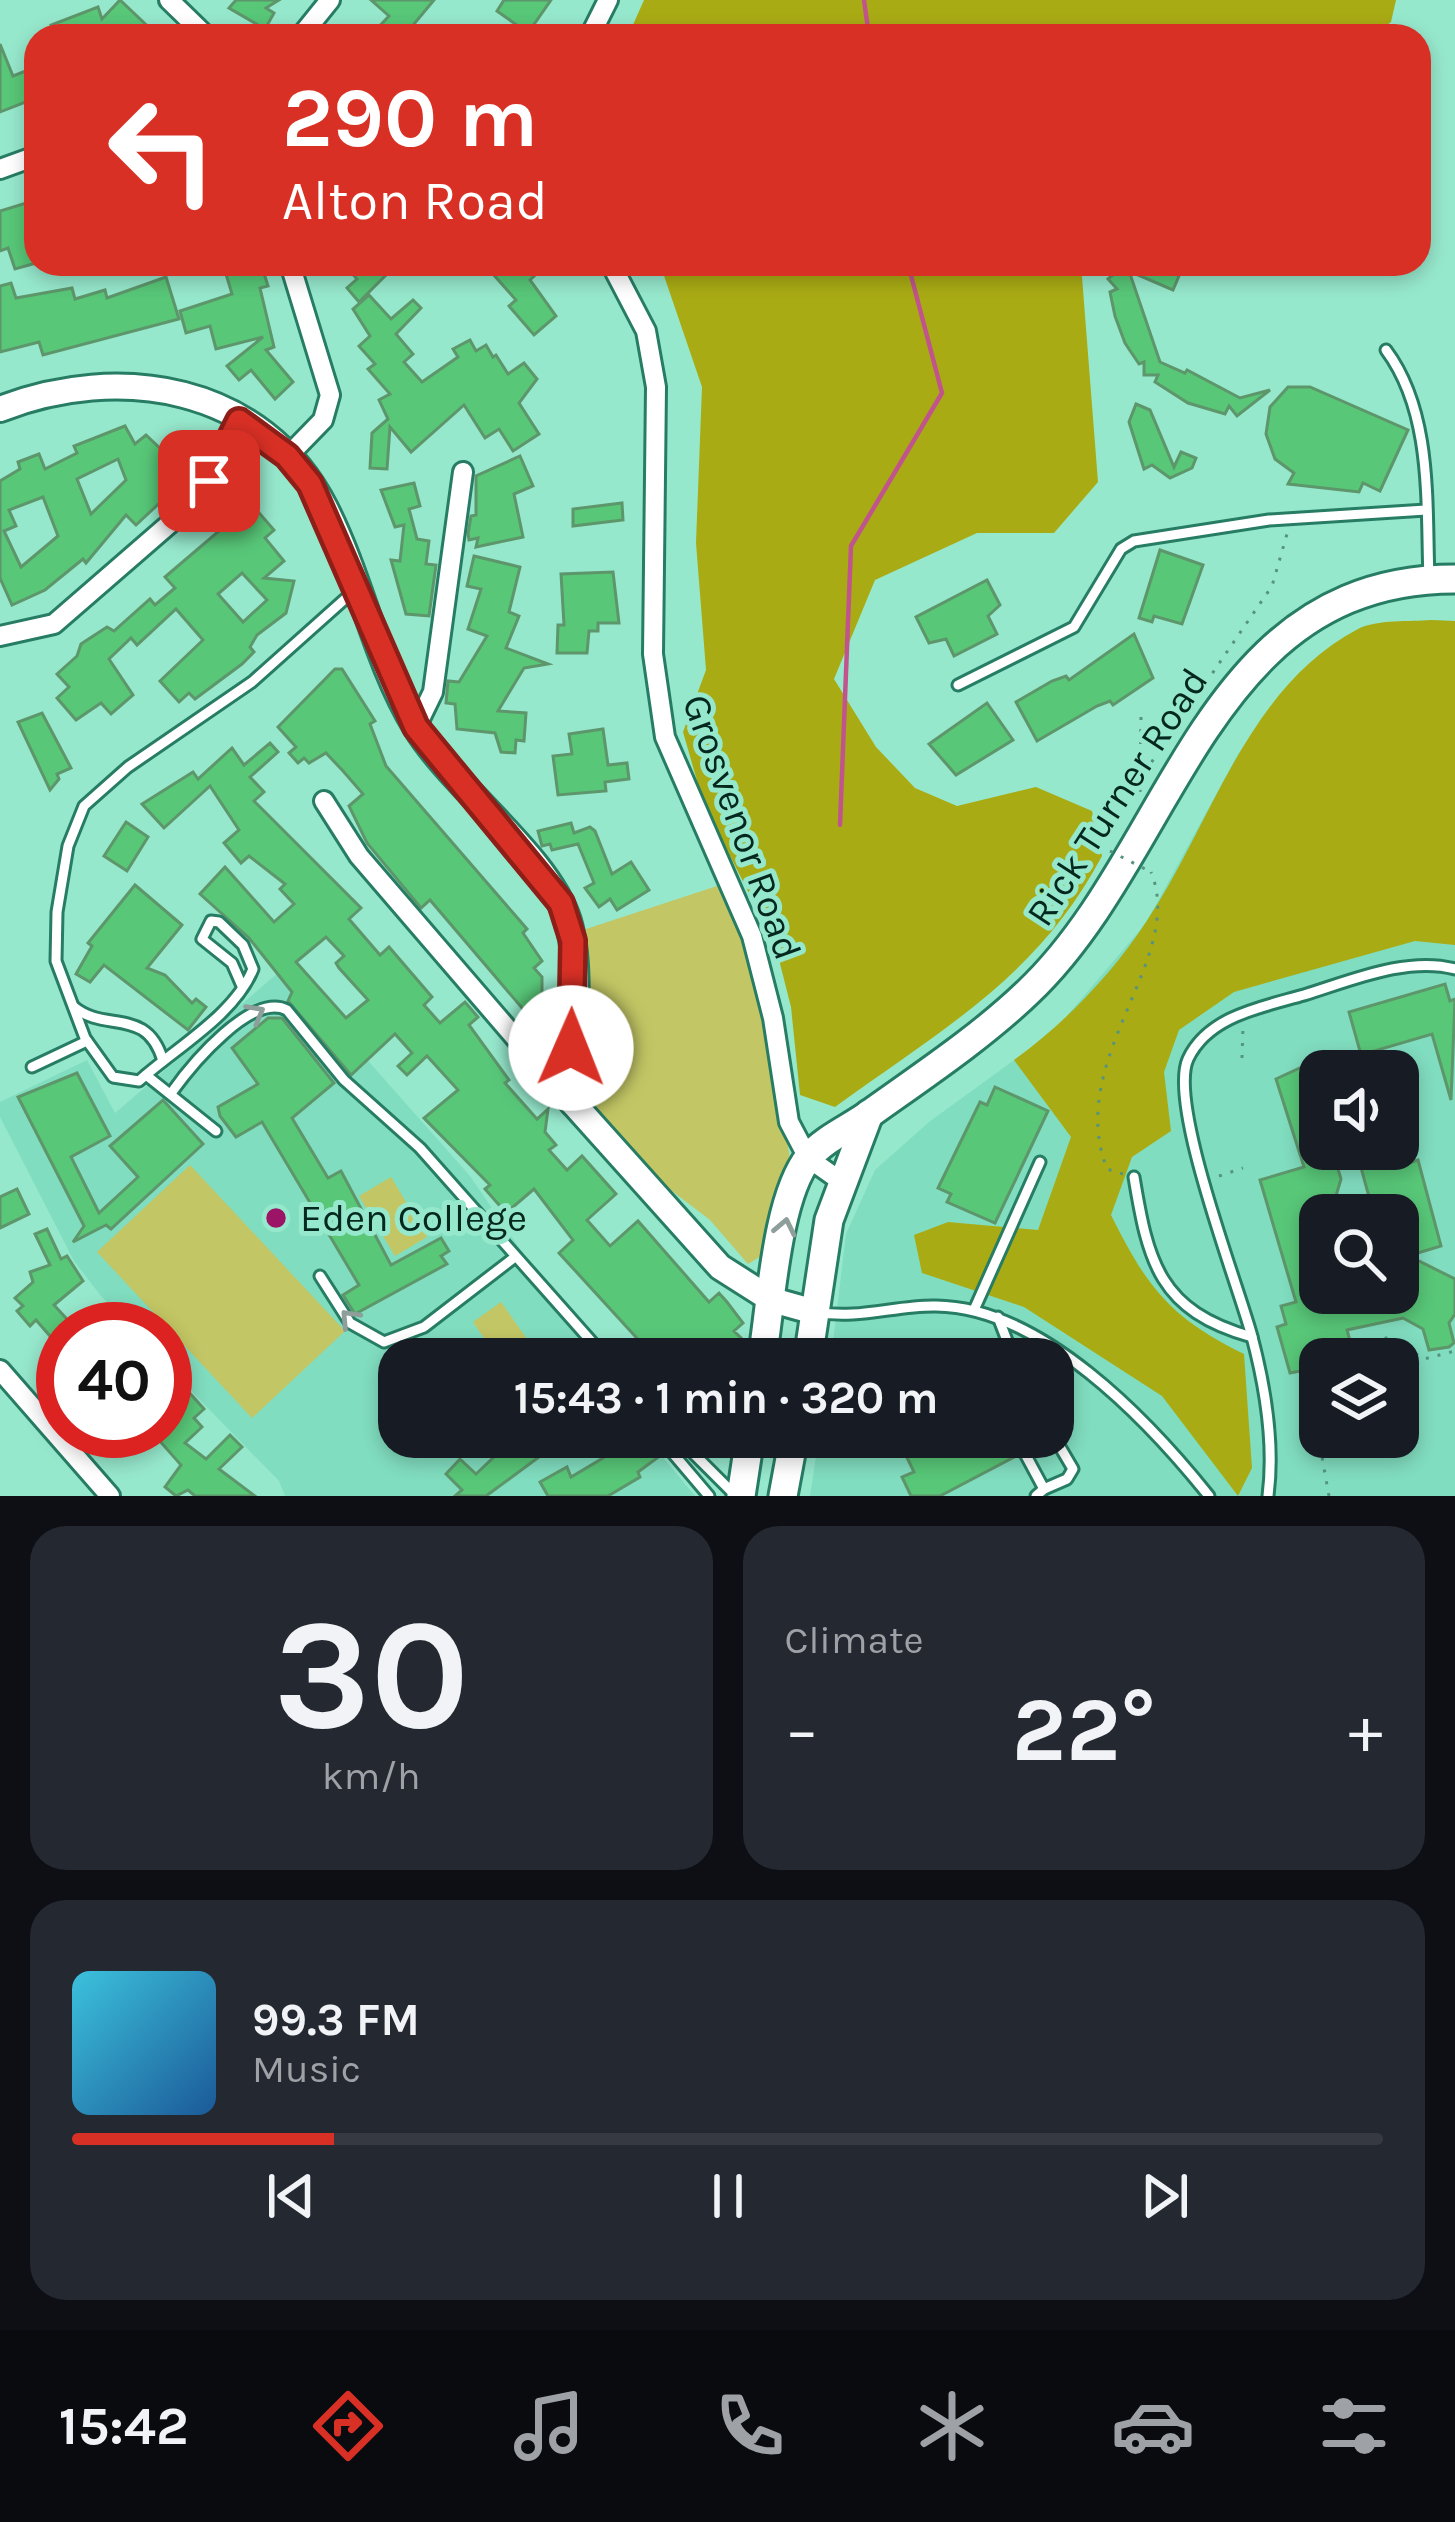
<!DOCTYPE html>
<html lang="en">
<head>
<meta charset="utf-8">
<style>
  body { margin:0; font-family:Karla,sans-serif; background:#242831; color:#f1f3f6; height:100vh; display:flex; flex-direction:column; font-size:45px; white-space:nowrap }
  * { box-sizing:border-box; margin:0 }
  p { font-size:39px; color:#9ea1a6 }
  .icon { flex:none; width:66px; height:66px; fill:none; stroke:currentColor; stroke-width:2; stroke-linecap:round; stroke-linejoin:round }
  .map { position:relative; height:1496px; overflow:hidden }
  .sheet { display:flex; flex-direction:column; gap:30px; padding:30px; background:#0d0f14; flex:1 }
  .sheet>* { flex:none }
  .top-card { position:absolute; left:24px; top:24px; width:1407px; height:252px; border-radius:36px; box-shadow:0 6px 18px #0003; background:#d93025; color:#fff; overflow:hidden }
  .tools { position:absolute; left:1299px; top:1050px; display:grid; gap:24px }
  .tools a { display:grid; place-items:center; width:120px; height:120px; border-radius:24px; background:#171b24; box-shadow:0 6px 18px #0003; font-size:60px }
  .speed { position:absolute; left:36px; top:1302px; display:flex; gap:24px; font-size:60px; font-weight:700; text-align:center }
  .speed>* { display:grid; place-content:center; width:156px; height:156px; border-radius:50%; background:#171b24; box-shadow:0 6px 18px #0003; line-height:1 }
  .speed .limit { border:18px solid #d22; background:#fff; color:#111 }
  .pin { position:absolute; display:grid; place-items:center; width:102px; height:102px; color:#fff; margin:-51px; border-radius:24px; box-shadow:0 6px 18px #0006 }
  .me { position:absolute; width:132px; margin:-66px; rotate:1deg; stroke-linejoin:round; filter:drop-shadow(0 0 9px #0008) }
  .turn { display:flex; align-items:center; gap:42px; height:252px; padding:0 60px; font-size:54px }
  .turn .icon { width:156px; height:156px; stroke-width:2.5 }
  .turn b { display:block; font-size:84px; line-height:102px }
  .big { font-size:90px; font-weight:700; line-height:1.1 }
  .sheet .tile { flex:1; display:flex; flex-direction:column; justify-content:center; gap:18px; min-width:0; padding:0 42px; border-radius:36px; background:#242831 }
  .sheet .dial { align-items:center; gap:0 }
  .dial b { font-size:156px; line-height:1 }
  .song { display:flex; align-items:center; gap:36px }
  .cover { width:144px; height:144px; border-radius:18px; background:linear-gradient(135deg,hsl(190 70% 55%),hsl(210 70% 35%)) }
  .played { height:12px; border-radius:6px; background:linear-gradient(90deg,#d93025 20%,#363941 20%) }
  .keys { display:flex; justify-content:space-around; direction:ltr }
  .heat { display:flex; justify-content:space-between; align-items:center; font-size:66px; direction:ltr }
  .sheet .tiles { flex:1; display:grid; gap:30px; grid-template-columns:1fr 1fr }
  .tile:last-child { grid-column:span 2 }
  .trip { position:absolute; left:378px; top:1338px; width:696px; height:120px; border-radius:36px; background:#171b24; box-shadow:0 6px 18px #0003; font-weight:700; line-height:120px; text-align:center }
  .tab-bar { display:flex; height:192px; justify-content:space-around; align-items:center; background:#090b0e; color:#9ea1a6 }
  .tab-bar .icon { width:84px; height:84px }
  .tab-bar .selected { color:#d93025 }
  .tab-bar b { font-size:54px; color:#f1f3f6 }
  .map>svg:first-child { display:block }
  .built { fill:#81ddbf; fill-rule:evenodd }
  .green { fill:#c2c664 }
  .forest { fill:#a9ab14 }
  .lines { fill:none; stroke-linecap:round; stroke-linejoin:round }
  .stream { stroke:#c1548c; stroke-width:4.5 }
  .building { fill:#58c778; stroke:#5d966b; stroke-width:3; fill-rule:evenodd }
  .service-casing { stroke:#277c64; stroke-width:15 }
  .minor-casing { stroke:#277c64; stroke-width:24 }
  .tertiary-casing { stroke:#277c64; stroke-width:30 }
  .secondary-casing { stroke:#277c64; stroke-width:33 }
  .path { stroke:#569480; stroke-width:3; stroke-dasharray:3 9; stroke-linecap:butt }
  .service { stroke:#fff; stroke-width:9 }
  .minor { stroke:#fff; stroke-width:18 }
  .tertiary { stroke:#fff; stroke-width:24 }
  .secondary { stroke:#fff; stroke-width:27 }
  .path-bridge { stroke:#569480; stroke-width:3; stroke-dasharray:3 9; stroke-linecap:butt }
  .oneway { stroke:#8e9e9a }
  .route-casing { stroke:#8d1f18; stroke-width:30 }
  .route { stroke:#d93025; stroke-width:21 }
  .poi-dot { fill:#9b1466; stroke:#96e8cc; stroke-width:4.5 }
  .labels { text-anchor:middle; dominant-baseline:central; stroke-width:10; stroke-linejoin:round; paint-order:stroke }
  .street-label { font-size:39px; fill:#04281e; stroke:#96e8cc }
  .poi-label { font-size:39px; fill:#04281e; stroke:#96e8cc; text-anchor:start }
</style>
</head>
<body>
<div class="map">
<svg width="1455" height="1496" viewBox="0 0 1455 1496">
  <rect width="100%" height="100%" fill="#96e8cc"/>
  <g class="built">
    <path d="M1431,620L1455,621V1496H810L819,1437H1053V1359H831L846,1234L875,1170L929,1122L1054,1031L1146,923L1238,754L1292,681L1361,627ZM1320,1071H1398V1149H1320ZM1320,1215H1398V1293H1320ZM1320,1359H1398V1437H1320Z"/>
    <polygon points="285,967 470,1176 594,1357 399,1359 399,1437 646,1437 695,1496 285,1496 279,1481 165,1364 165,1329 132,1329 101,1296 74,1261 0,1117 0,1102 87,1060 115,1113"/>
  </g>
  <g class="green">
    <polygon points="717,886 753,964 789,1152 791,1172 766,1253 748,1264 710,1220 655,1178 587,1104 579,1041 580,931"/>
    <polygon points="190,1165 345,1331 252,1418 97,1252"/>
    <polygon points="391,1177 427,1237 395,1256 359,1196"/>
    <polygon points="501,1302 541,1359 498,1359 473,1322"/>
  </g>
  <g class="forest">
    <polygon points="644,0 1396,0 1391,22 1373,36 628,36"/>
    <path d="M660,264H1081L1098,482L1054,533H977L875,580L834,679L876,747L915,788L957,806L1036,787L1092,811L1102,856C1038,977 942,1029 835,1107L800,1095L791,1007L775,944L704,805L683,732L706,670L696,543L702,387Z"/>
    <path d="M1431,620L1455,621V945L1415,941L1234,992L1179,1030L1164,1072L1171,1131L1132,1157L1111,1215C1147,1287 1169,1317 1244,1354L1252,1468L1238,1496L1162,1396L1024,1307L922,1273L914,1235L948,1222L1038,1230L1071,1137L1014,1060C1064,1024 1112,974 1146,922C1212,824 1246,688 1358,629C1377,619 1410,622 1431,620Z"/>
  </g>
  <g class="lines">
    <g class="stream">
      <polyline points="864,0 869,36"/>
      <polyline points="840,825 851,546 942,393 908,264"/>
    </g>
  </g>
  <g class="building">
    <polygon points="120,0 158,36 55,36 51,25 98,7 102,19"/>
    <polygon points="236,0 279,0 266,8 274,13 265,29 229,8"/>
    <polygon points="371,0 434,0 404,36 370,36 389,16"/>
    <polygon points="504,0 551,0 528,33 497,11"/>
    <polygon points="0,44 13,76 36,67 36,98 0,112"/>
    <polygon points="36,200 36,263 15,269 8,248 0,251 0,211"/>
    <polygon points="223,264 262,267 268,286 260,288 274,347 266,350 293,382 275,399 251,370 239,380 227,366 263,337 216,349 210,326 186,333 180,311 232,294"/>
    <polygon points="344,264 397,264 359,302 347,288 357,279"/>
    <polygon points="484,264 547,264 530,280 556,316 534,335 509,306 516,300"/>
    <polygon points="1112,264 1184,264 1173,290 1129,271 1160,362 1185,373 1187,370 1240,398 1270,390 1237,416 1229,406 1225,414 1188,403 1155,382 1158,375 1144,375 1144,362 1139,364 1125,343 1115,316 1110,292 1117,289 1108,279 1121,268"/>
    <polygon points="166,277 179,319 43,355 39,342 0,352 0,286 11,283 16,298 72,288 75,299 105,290 107,298"/>
    <polygon points="369,295 391,319 413,300 421,308 396,334 413,354 404,362 422,382 458,357 453,349 470,340 476,351 486,345 493,357 496,355 508,374 524,363 537,379 519,403 539,434 513,451 499,429 485,438 464,405 411,452 390,427 387,469 370,468 372,433 388,419 379,400 390,394 368,369 375,364 359,346 370,336 353,309"/>
    <polygon points="1288,387 1310,387 1408,430 1380,491 1363,483 1359,492 1288,484 1294,473 1275,459 1266,434 1270,407"/>
    <polygon points="1136,404 1150,410 1174,467 1181,452 1196,458 1192,468 1170,478 1152,465 1144,469 1129,422"/>
    <path d="M125,426L135,444L146,435L165,453L176,443L187,456L174,473L182,482L136,525L126,515L86,563L83,559L45,590L12,605L0,578V481L20,469L18,462L39,454L45,469L77,453L74,446ZM118,459L126,480L91,514L77,479ZM43,497L58,536L21,567L4,531L16,526L9,510Z"/>
    <polygon points="520,456 533,486 514,494 523,537 476,547 478,538 469,540 468,534 471,516 476,515 476,476"/>
    <polygon points="414,483 420,506 409,509 417,539 429,541 426,564 436,565 429,616 406,614 391,560 400,561 404,525 395,527 381,490"/>
    <path d="M247,499L274,530L265,538L284,561L264,578L294,581L286,613L257,635L250,647L254,652L242,664L195,699L189,693L179,702L160,681L203,640L176,609L137,645L131,638L109,659L133,695L111,714L101,703L76,720L57,698L69,687L57,674L77,656L81,644L107,627L114,631L150,599L155,605L175,588L165,577L232,520L228,516ZM242,573L267,600L243,622L218,594Z"/>
    <polygon points="622,503 623,520 573,526 573,509"/>
    <polygon points="1160,550 1203,565 1182,624 1154,616 1152,622 1139,618"/>
    <polygon points="474,556 520,567 509,612 519,616 506,648 548,664 524,668 498,711 526,713 524,741 516,740 515,753 501,752 495,733 457,729 455,704 446,703 448,681 459,682 487,636 468,629 481,589 467,586"/>
    <polygon points="613,572 619,623 598,623 598,631 589,631 587,653 557,653 558,625 564,625 561,574"/>
    <polygon points="987,580 1000,605 988,616 997,634 954,656 946,639 929,643 916,617"/>
    <polygon points="1134,634 1153,678 1113,705 1110,701 1097,706 1037,741 1016,702 1052,681 1066,676 1069,680"/>
    <polygon points="335,669 342,669 375,721 370,724 386,766 527,929 523,933 542,961 534,968 542,977 542,1015 534,1022 430,900 421,908 367,843 349,806 363,794 343,771 326,753 309,763 304,758 298,763 289,753 296,747 278,727"/>
    <polygon points="987,703 1013,740 956,775 929,744"/>
    <polygon points="42,713 71,768 57,774 59,779 50,790 18,722"/>
    <polygon points="603,729 608,765 627,763 629,779 605,782 606,791 558,795 553,756 572,754 569,734"/>
    <path d="M270,743L278,752L250,777L264,792L254,801L361,908L349,919L380,955L389,947L432,997L424,1005L440,1023L465,1002L478,1017L469,1025L509,1080L505,1083L537,1119L548,1109L545,1132L556,1145L549,1150L567,1170L582,1156L616,1194L587,1220L610,1246L638,1221L709,1302L719,1293L727,1302L743,1323L734,1331L741,1338L717,1359H699L684,1341L656,1359L559,1253L573,1240L534,1189L506,1213L485,1189L490,1185L424,1118L458,1090L427,1056L407,1075L398,1066L412,1053L395,1034L351,1075L288,1001L292,992L249,938L200,894L225,867L274,922L294,904L280,889L285,884L249,856L241,863L224,843L239,830L210,786L164,828L142,804L193,772L198,779L232,748L244,765ZM326,937L344,956L336,963L339,968L368,1000L346,1018L296,962Z"/>
    <polygon points="126,822 148,837 127,871 104,856"/>
    <polygon points="571,823 574,833 590,827 595,831 612,874 631,862 649,890 617,910 610,899 599,907 585,888 594,883 578,844 552,850 550,844 542,846 538,831"/>
    <polygon points="135,885 182,925 147,968 165,975 192,1003 196,999 206,1007 188,1030 104,965 90,982 76,974 92,946 88,943"/>
    <polygon points="1445,984 1450,1001 1455,999 1451,1100 1432,1034 1361,1055 1349,1012"/>
    <polygon points="268,1018 282,1018 334,1083 292,1118 328,1178 341,1171 391,1265 441,1238 449,1251 441,1256 447,1264 355,1314 343,1295 359,1285 262,1122 236,1137 220,1116 218,1107 258,1084 232,1048"/>
    <polygon points="1304,1066 1312,1068 1316,1083 1320,1149 1332,1149 1341,1179 1335,1199 1309,1207 1320,1246 1320,1293 1372,1293 1374,1300 1398,1293 1417,1260 1455,1279 1455,1314 1449,1323 1454,1343 1449,1347 1429,1350 1423,1329 1403,1318 1347,1330 1355,1359 1320,1359 1320,1387 1305,1391 1300,1371 1290,1373 1277,1327 1286,1324 1281,1306 1296,1302 1260,1180 1304,1167 1276,1079"/>
    <polygon points="77,1073 110,1136 71,1157 99,1213 138,1177 110,1146 163,1100 203,1144 111,1229 106,1225 73,1242 84,1226 18,1097"/>
    <polygon points="995,1087 1048,1111 995,1223 947,1202 951,1194 938,1188 980,1102 987,1105"/>
    <polygon points="1392,1154 1396,1167 1418,1160 1441,1246 1398,1259 1398,1215 1374,1215 1360,1164"/>
    <polygon points="17,1189 29,1214 0,1228 0,1197"/>
    <polygon points="47,1229 61,1259 67,1256 83,1281 54,1305 76,1329 63,1329 63,1351 36,1320 30,1326 17,1311 23,1306 15,1298 33,1282 30,1272 50,1265 35,1234"/>
    <polygon points="187,1390 204,1409 194,1418 202,1427 185,1443 206,1459 230,1435 242,1447 219,1469 255,1496 195,1496 188,1490 176,1496 165,1487 181,1465 151,1431 165,1431 165,1399 172,1392 178,1399"/>
    <polygon points="515,1437 566,1437 486,1496 455,1496 462,1490 446,1474 460,1459 476,1474"/>
    <polygon points="588,1437 622,1437 626,1444 636,1438 643,1449 651,1445 661,1455 638,1472 640,1477 608,1496 548,1496 540,1482 567,1467 571,1477 603,1458"/>
    <polygon points="897,1437 1007,1437 1016,1456 940,1496 911,1496 902,1477 914,1472"/>
  </g>
  <g class="lines">
    <g class="service-casing">
      <g id="service">
        <path d="M1386,350C1433,413 1426,504 1429,579"/>
        <polyline points="958,685 1074,627 1121,549 1134,541 1269,520 1426,510"/>
        <path d="M242,986L232,963L202,939L211,921L219,922L243,945L253,969C235,1015 174,1049 139,1081L113,1077L85,1038L56,961L57,912L68,846L84,806L128,767L252,682L355,590"/>
        <path d="M74,1007C105,1033 147,1006 163,1061"/>
        <polyline points="32,1067 87,1041"/>
        <polyline points="146,1075 216,1131"/>
        <path d="M172,1092C192,1064 252,992 287,1010L344,1080L420,1148L607,1359"/>
        <path d="M1134,1177C1148,1262 1159,1311 1252,1337"/>
        <polyline points="320,1276 350,1323 384,1342 424,1327 515,1257"/>
        <polyline points="974,1310 1040,1162"/>
        <path d="M817,1312C857,1320 897,1305 936,1306C1041,1307 1148,1420 1209,1496"/>
        <polyline points="998,1317 1014,1359"/>
        <polyline points="659,1437 709,1496"/>
        <polyline points="677,1437 736,1496"/>
        <polyline points="1016,1437 1044,1489 1036,1496"/>
        <polyline points="1044,1489 1067,1479 1073,1469 1053,1435"/>
        <path d="M1268,1496C1275,1442 1265,1385 1251,1333C1236,1279 1168,1103 1188,1059C1208,1016 1262,1007 1304,995C1350,981 1407,956 1455,969"/>
      </g>
    </g>
    <g class="minor-casing">
      <g id="minor">
        <polyline points="169,0 206,36"/>
        <polyline points="301,36 330,0"/>
        <polyline points="590,36 608,0"/>
        <polyline points="0,169 36,156"/>
        <polyline points="611,264 646,331 656,387 653,654 665,737 752,936 773,1018 789,1122 808,1158 842,1182"/>
        <polyline points="288,456 323,420 330,395 290,264"/>
        <polyline points="0,636 54,624 182,513 209,481 239,421"/>
        <polyline points="416,727 433,692 463,472"/>
        <polyline points="324,801 359,856 537,1063"/>
        <polyline points="0,1370 110,1496"/>
      </g>
    </g>
    <g class="tertiary-casing">
      <g id="tertiary">
        <path d="M0,409C118,363 262,384 325,508C361,579 375,659 416,727C454,789 548,856 568,921C583,971 571,1049 573,1103L720,1267L772,1300L815,1312"/>
        <polyline points="571,1048 537,1063 573,1103"/>
      </g>
    </g>
    <g class="secondary-casing">
      <g id="secondary">
        <path d="M762,1359C771,1306 776,1198 809,1157C824,1139 850,1128 868,1115C921,1077 980,1038 1027,993C1176,853 1203,579 1455,579"/>
        <polyline points="808,1359 829,1220 869,1114"/>
        <polyline points="741,1496 750,1437"/>
        <polyline points="783,1496 794,1437"/>
      </g>
    </g>
    <g class="path">
      <polyline points="1138,782 1272,586 1287,534"/>
      <polyline points="1140,792 1141,716"/>
      <polyline points="1242,1058 1243,1027"/>
      <path d="M1123,1174L1107,1169C1064,1059 1187,959 1151,872"/>
      <polyline points="1219,1176 1243,1168"/>
      <polyline points="1329,1496 1306,1368 1316,1357 1390,1337 1424,1359 1455,1351"/>
    </g>
    <use href="#service" class="service"/>
    <use href="#minor" class="minor"/>
    <use href="#tertiary" class="tertiary"/>
    <use href="#secondary" class="secondary"/>
    <polyline class="path-bridge" points="1110,851 1151,872"/>
  </g>
  <defs><path id="oneway-chevron" d="M-2-3.5L2.5 0L-2 3.5" fill="none" stroke-width="1.6" stroke-linecap="round" stroke-linejoin="round" transform="scale(3)"/></defs>
  <g class="oneway">
    <use href="#oneway-chevron" transform="translate(256 1013) rotate(-29)"/>
    <use href="#oneway-chevron" transform="translate(785 1227) rotate(-78)"/>
    <use href="#oneway-chevron" transform="translate(349 1318) rotate(-133)"/>
  </g>
  <g class="lines">
    <g class="route-casing">
      <polyline id="route" points="209,481 239,421 287,456 310,484 416,727 561,903 573,941 571,1048"/>
    </g>
    <use href="#route" class="route"/>
  </g>
  <circle class="poi-dot" cx="276" cy="1218" r="12"/>
  <g class="labels">
    <g class="street-label">
      <text transform="translate(1117 797) rotate(-57)">Rick Turner Road</text>
      <text transform="translate(742 827) rotate(70)">Grosvenor Road</text>
    </g>
    <g class="poi-label">
      <text x="300" y="1218">Eden College</text>
    </g>
  </g>
</svg>
<div class="tools">
<a><svg class="icon" aria-label="sound" viewBox="0 0 24 24"><path d="M4 9h4l5-4v14l-5-4H4zM17 9q2 3 0 6"/></svg></a>
<a><svg class="icon" aria-label="search" viewBox="0 0 24 24"><circle cx="10" cy="10" r="6"/><path d="M15 15l6 6"/></svg></a>
<a><svg class="icon" aria-label="layers" viewBox="0 0 24 24"><path d="M12 4l9 5-9 5-9-5zM3 14l9 5 9-5"/></svg></a>
</div>
<div class="speed"><div class="limit">40</div></div>
<div class="pin" style="left:209px;top:481px;background:#d93025"><svg class="icon" aria-label="arrive" viewBox="0 0 24 24"><path d="M6 21V4h12l-3 4 3 4H6"/></svg></div>
<svg class="me" style="left:571px;top:1048px" viewBox="-20 -20 40 40"><circle r="19" fill="#fff"/><path d="M0-13L10 11 0 6-10 11z" fill="#d93025"/></svg>
<div class="trip">15:43 · 1 min · 320 m</div>
<div class="top-card">
<div class="turn"><svg class="icon" aria-label="left" viewBox="0 0 24 24"><path d="M17 20v-9H6M10 6l-5 5 5 5"/></svg><div><b>290 m</b>Alton Road</div></div>
</div>
</div>
<section class="sheet">
<div class="tiles">
<div class="tile dial"><b>30</b><p>km/h</p></div>
<div class="tile"><p>Climate</p>
<div class="heat"><a>−</a><b class="big">22°</b><a>+</a></div>
</div>
<div class="tile">
<div class="song"><i class="cover"></i><div><b>99.3 FM</b><p>Music</p></div></div>
<div class="played"></div>
<div class="keys"><svg class="icon" aria-label="previous" viewBox="0 0 24 24"><path d="M18 5L8 12l10 7zM5 5v14"/></svg><svg class="icon" aria-label="pause" viewBox="0 0 24 24"><path d="M8 5v14M16 5v14"/></svg><svg class="icon" aria-label="next" viewBox="0 0 24 24"><path d="M6 5l10 7-10 7zM19 5v14"/></svg></div>
</div>
</div>
</section>
<nav class="tab-bar">
<b>15:42</b>
<svg class="icon selected" aria-label="directions" viewBox="0 0 24 24"><path d="M12 3l9 9-9 9-9-9zM9 14v-3h6M13 9l2 2-2 2"/></svg>
<svg class="icon" aria-label="music" viewBox="0 0 24 24"><path d="M9 18V5l10-2v13"/><circle cx="6" cy="18" r="3"/><circle cx="16" cy="16" r="3"/></svg>
<svg class="icon" aria-label="phone" viewBox="0 0 24 24"><path d="M5 4h4l2 5-3 2q2 4 5 5l2-3 5 2v4C11 20 4 13 5 4z"/></svg>
<svg class="icon" aria-label="climate" viewBox="0 0 24 24"><path d="M12 3v18M4 7l16 10M4 17L20 7"/></svg>
<svg class="icon" aria-label="car" viewBox="0 0 24 24"><path d="M5 17H2v-5l4-1 3-4h7l3 4 3 1v5h-3M9 17h6M6 11h13"/><circle cx="7" cy="17" r="2"/><circle cx="17" cy="17" r="2"/></svg>
<svg class="icon" aria-label="filters" viewBox="0 0 24 24"><path d="M4 7h16M4 17h16"/><circle cx="9" cy="7" r="2"/><circle cx="15" cy="17" r="2"/></svg>
</nav>
</body>
</html>
